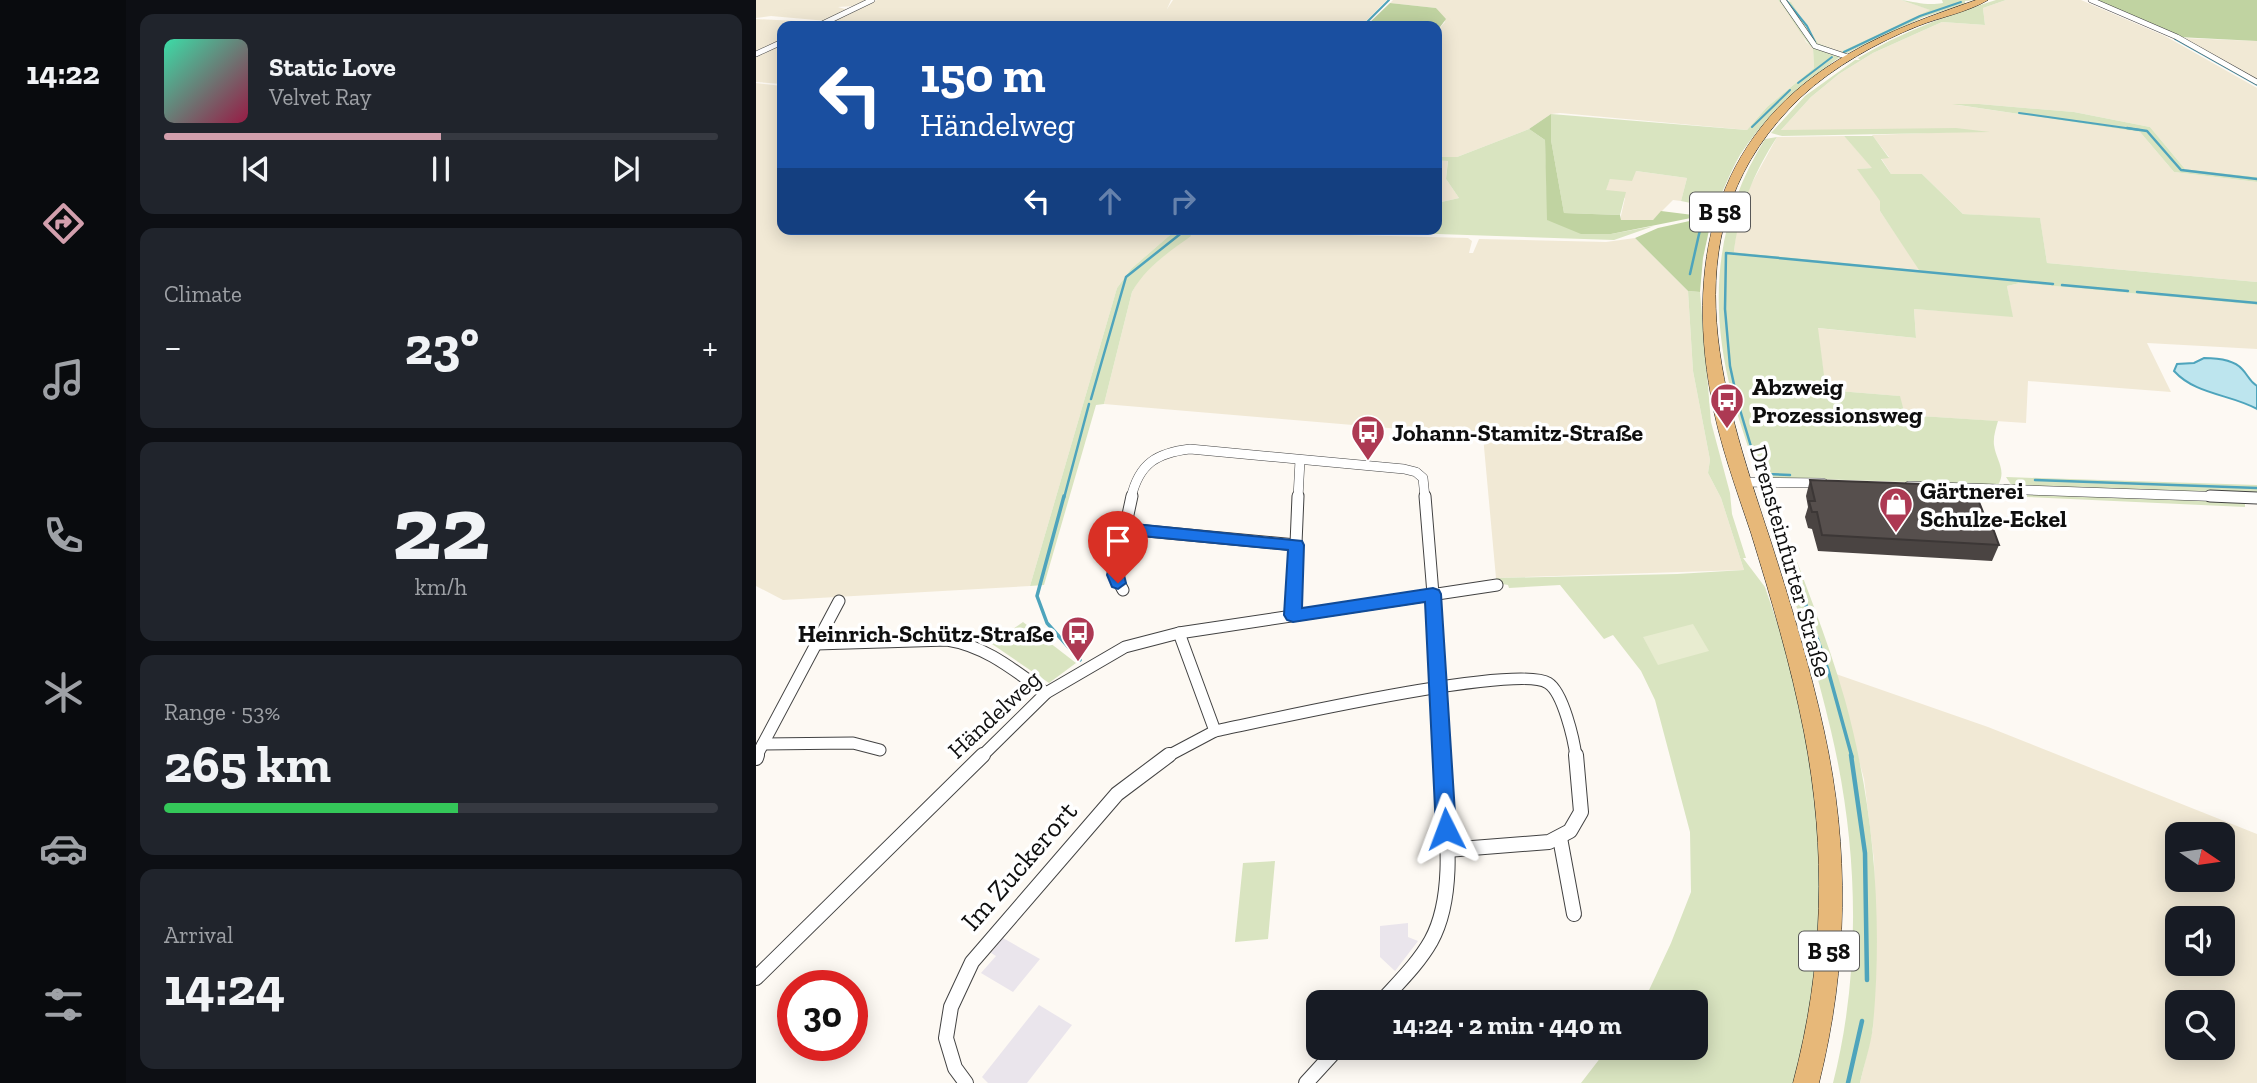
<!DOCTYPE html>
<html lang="en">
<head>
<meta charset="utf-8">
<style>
  body { margin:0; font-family:"Zilla Slab",serif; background:#20242c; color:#f1f3f6; height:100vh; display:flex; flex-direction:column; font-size:26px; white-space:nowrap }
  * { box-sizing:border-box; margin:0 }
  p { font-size:23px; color:#9ea1a6 }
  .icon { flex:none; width:38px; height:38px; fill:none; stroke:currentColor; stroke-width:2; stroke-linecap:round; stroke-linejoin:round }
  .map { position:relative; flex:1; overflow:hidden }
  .sheet { display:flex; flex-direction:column; gap:14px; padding:14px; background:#0d0f14; width:630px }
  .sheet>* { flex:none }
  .banner { position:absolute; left:21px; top:21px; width:665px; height:214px; border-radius:14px; box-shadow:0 4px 18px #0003; background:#1a4fa0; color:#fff; overflow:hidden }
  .needle { width:46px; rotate:103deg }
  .controls { position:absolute; left:1409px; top:822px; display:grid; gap:14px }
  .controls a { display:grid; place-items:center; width:70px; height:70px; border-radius:14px; background:#171b24; box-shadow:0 4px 18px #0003; font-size:35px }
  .speed { position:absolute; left:21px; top:970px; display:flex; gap:14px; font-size:35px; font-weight:700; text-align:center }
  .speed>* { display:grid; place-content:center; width:91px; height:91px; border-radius:50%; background:#171b24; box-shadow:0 4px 18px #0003; line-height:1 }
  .speed .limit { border:10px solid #d22; background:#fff; color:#111 }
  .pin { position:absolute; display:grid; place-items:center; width:60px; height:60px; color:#fff; margin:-72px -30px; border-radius:50% 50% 50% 0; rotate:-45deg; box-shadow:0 0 7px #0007 }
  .pin .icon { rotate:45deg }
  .me { position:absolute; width:77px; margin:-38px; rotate:357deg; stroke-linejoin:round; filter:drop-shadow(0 0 5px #0008) }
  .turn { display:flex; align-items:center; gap:24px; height:147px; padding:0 28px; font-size:32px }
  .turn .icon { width:91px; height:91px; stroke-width:2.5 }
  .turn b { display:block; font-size:49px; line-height:60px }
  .lanes { display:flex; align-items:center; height:66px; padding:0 28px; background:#0003; justify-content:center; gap:35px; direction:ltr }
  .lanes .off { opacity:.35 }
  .big { font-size:52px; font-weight:700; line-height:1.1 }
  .sheet .card { flex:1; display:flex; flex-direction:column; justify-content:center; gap:10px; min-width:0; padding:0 24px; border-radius:14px; background:#20242c }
  .sheet .dial { align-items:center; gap:0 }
  .dial b { font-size:91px; line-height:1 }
  .song { display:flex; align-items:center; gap:21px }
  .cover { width:84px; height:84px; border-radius:10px; background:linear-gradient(135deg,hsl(160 70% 55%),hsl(340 70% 35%)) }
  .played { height:7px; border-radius:4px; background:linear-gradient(90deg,#d29fad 50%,#363941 50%) }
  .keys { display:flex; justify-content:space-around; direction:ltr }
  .heat { display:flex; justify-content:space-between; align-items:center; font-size:38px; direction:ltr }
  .charge { height:10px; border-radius:5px; background:linear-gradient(90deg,#34c759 53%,#363941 0) }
  .trip { position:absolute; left:550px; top:990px; width:402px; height:70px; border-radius:14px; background:#171b24; box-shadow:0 4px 18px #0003; font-weight:700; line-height:70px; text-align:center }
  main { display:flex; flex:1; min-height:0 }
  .menu { display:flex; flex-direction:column; width:126px; justify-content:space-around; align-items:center; background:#090b0e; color:#9ea1a6 }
  .menu .icon { width:49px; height:49px }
  .menu .current { color:#d29fad }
  .menu b { font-size:32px; color:#f1f3f6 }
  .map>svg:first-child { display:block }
  .industrial { fill:#eae5ec }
  .farmland { fill:#f1e9d5; fill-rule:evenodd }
  .green { fill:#d9e4c0 }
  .forest { fill:#c0d3a1 }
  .pitch { fill:#e8ecd0 }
  .water { fill:#bde5ee; stroke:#4ea4bc; stroke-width:2 }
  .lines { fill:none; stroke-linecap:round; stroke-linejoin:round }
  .stream-far3 { stroke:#4ea4bc; stroke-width:2 }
  .stream-far2 { stroke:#4ea4bc; stroke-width:2.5 }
  .stream-far1 { stroke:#4ea4bc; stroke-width:3.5 }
  .stream { stroke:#4ea4bc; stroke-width:4.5 }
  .minor-far3-casing { stroke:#424242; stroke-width:6 }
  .minor-far2-casing { stroke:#424242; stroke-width:10 }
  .minor-far1-casing { stroke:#424242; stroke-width:13 }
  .minor-casing { stroke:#424242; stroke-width:16 }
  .primary-casing { stroke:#202020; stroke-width:1 }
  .minor-far3 { stroke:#fff; stroke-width:5 }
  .minor-far2 { stroke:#fff; stroke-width:9 }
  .minor-far1 { stroke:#fff; stroke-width:11 }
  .minor { stroke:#fff; stroke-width:14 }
  .primary { fill:#e7b879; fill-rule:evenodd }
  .wall { fill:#4a4442 }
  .building { fill:#564f4d; stroke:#3c3736; stroke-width:2 }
  .route { fill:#1a73e8; stroke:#114b97; stroke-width:2 }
  .labels { text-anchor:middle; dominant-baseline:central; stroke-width:7; stroke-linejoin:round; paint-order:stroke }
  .shield { fill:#fff; stroke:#575757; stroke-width:2 }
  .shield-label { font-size:23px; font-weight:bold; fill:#0f0f0f }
  .poi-label { font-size:24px; font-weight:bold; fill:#0f0f0f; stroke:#fff; text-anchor:start }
  .street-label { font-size:24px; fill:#0f0f0f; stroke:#fff }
  .near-street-label { font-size:28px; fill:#0f0f0f; stroke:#fff }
</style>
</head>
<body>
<main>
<nav class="menu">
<b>14:22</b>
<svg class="icon current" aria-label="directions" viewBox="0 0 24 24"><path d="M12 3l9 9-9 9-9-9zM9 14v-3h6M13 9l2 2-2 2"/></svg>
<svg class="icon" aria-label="music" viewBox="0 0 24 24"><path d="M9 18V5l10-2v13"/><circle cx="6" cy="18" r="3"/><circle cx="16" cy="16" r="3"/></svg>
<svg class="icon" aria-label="phone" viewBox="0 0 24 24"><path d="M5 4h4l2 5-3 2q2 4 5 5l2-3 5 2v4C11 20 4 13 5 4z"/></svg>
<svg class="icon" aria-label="climate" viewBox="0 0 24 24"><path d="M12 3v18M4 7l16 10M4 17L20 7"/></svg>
<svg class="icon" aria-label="car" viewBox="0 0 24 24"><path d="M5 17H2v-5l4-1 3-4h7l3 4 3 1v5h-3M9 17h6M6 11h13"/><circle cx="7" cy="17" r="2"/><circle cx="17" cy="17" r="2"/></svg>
<svg class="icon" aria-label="filters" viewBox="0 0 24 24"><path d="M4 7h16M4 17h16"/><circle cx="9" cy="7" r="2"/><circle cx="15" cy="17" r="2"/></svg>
</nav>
<section class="sheet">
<div class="card">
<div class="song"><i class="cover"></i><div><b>Static Love</b><p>Velvet Ray</p></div></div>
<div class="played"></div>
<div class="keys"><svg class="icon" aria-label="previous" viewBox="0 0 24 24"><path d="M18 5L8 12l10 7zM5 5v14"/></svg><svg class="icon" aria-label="pause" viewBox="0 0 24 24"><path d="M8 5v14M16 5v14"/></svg><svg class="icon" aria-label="next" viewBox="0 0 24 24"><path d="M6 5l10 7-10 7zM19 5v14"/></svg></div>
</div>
<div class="card"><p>Climate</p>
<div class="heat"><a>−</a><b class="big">23°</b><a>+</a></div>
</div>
<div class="card dial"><b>22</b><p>km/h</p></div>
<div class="card"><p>Range · 53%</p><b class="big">265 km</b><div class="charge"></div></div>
<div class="card"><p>Arrival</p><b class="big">14:24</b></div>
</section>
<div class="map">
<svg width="1501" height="1083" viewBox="0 0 1501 1083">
  <rect width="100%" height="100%" fill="#fdf9f3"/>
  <g class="industrial">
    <polygon points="652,923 652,937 662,941 639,971 624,957 624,926"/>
    <polygon points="247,938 284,959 257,992 225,973 240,956 235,953"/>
    <polygon points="283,1005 316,1025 271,1083 232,1083 226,1077"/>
  </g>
  <g class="farmland">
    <polygon points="0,0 112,0 98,6 82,7 92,10 71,21 15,16 0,18"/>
    <polygon points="121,0 415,0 411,9 417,0 631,0 605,26 68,26"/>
    <polygon points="637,0 1022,0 1041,24 1050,42 1057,48 1058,68 1011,107 991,130 804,113 795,114 773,129 701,157 681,157 681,31 689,22 680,8 634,3"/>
    <polygon points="1033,0 1145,0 1175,10 1084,52 1062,43"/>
    <polygon points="1250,0 1325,0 1409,36 1501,88 1501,177 1429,169 1394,127 1318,112 1223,104 1202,105 1384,132 1418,172 1501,182 1501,282 1291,263 1284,219 1207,214 1166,174 1135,174 1125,158 1133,157 1116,135 1227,131 1024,131 1055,97 1083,74 1117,53 1186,22 1229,25 1227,8"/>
    <polygon points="0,19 61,22 62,24 56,26 26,26 26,40 0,51"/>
    <polygon points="1428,38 1501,41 1501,79 1433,41"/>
    <polygon points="26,45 26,84 0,82 0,57"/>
    <polygon points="0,83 26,86 26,229 421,229 375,269 361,288 274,586 27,600 0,586"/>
    <polygon points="1088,136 1117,168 1102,169 1125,201 1124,211 1164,270 978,252 981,224 992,190 1021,137"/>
    <polygon points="681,160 692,160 690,179 703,198 681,203"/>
    <polygon points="880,171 931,178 925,201 917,200 897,220 864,220 869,198 849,190 854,179"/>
    <polygon points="435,231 712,238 716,241 713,253 717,253 723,239 850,242 879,238 932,291 937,371 954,460 952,473 965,498 988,570 740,578 727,436 348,404 376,292 384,277"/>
    <polygon points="1264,283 1501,305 1501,349 1391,343 1415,392 1272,381 1270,423 1149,415 1143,396 1070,390 1061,328 1160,338 1158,309 1256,316 1251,286"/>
    <path d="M1080,674L1232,727L1501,834V1083H1104L1117,1028L1120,943L1118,860L1108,779ZM1421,835H1466V880H1421ZM1421,919H1466V964H1421ZM1421,1003H1466V1048H1421Z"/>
  </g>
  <g class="green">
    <path d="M1022,0H1025L1053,41L1084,57C1045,85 1010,115 984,155C973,174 966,195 956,213L947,214L949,206L925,201L931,178L880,171L876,181L854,179L850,190L870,192L864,215L808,213L795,140V114L991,130L1011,107L1058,68L1057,48C1051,45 1031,10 1022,0Z"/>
    <path d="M1029,0L1035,2L1062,43L1084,52L1174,10L1145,0C1160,2 1171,6 1187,3L1186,0H1221L1209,1V4L1168,17L1089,54L1061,46Z"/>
    <path d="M1240,0H1250L1227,8L1229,25L1186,22L1117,53L1083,74L1055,97L1025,130L1200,128L1234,132L1026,136L1015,133L1049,96L1099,60H1104L1102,58C1146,32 1191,15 1240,0Z"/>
    <polygon points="1196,104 1223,104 1318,112 1394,127 1429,169 1501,177 1501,182 1418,172 1384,132"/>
    <polygon points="773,129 789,140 792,220 855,234 898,226 858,240 623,232 622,229 681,229 681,203 703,198 690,179 692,161 681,160 681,157 701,157"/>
    <path d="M1088,136H1117L1133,158L1125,159L1135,174H1166L1207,214L1284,218L1291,263L1501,282V305L1264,283L1251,286L1257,317L1158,309L1160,338L1062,328L1070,390L1144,396L1149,415L1242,421C1240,428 1237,437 1238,445C1240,460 1251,470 1242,485L1001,477C994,449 983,423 976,395C952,303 959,220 1009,139L1021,137C997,174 983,209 978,252L1163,270L1124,211V201L1101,169L1116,168Z"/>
    <path d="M421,229H432L435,236C413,252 390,267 376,292L348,404L340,405L288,585L274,586L361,288L375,269Z"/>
    <polygon points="932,291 944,292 955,422 974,493 976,514 990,558 987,558 1009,587 1032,655 1051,732 1064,817 1065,962 1042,1083 825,1083 852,1048 940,1048 940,1003 887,1003 915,943 935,892 934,832 899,700 885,671 857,635 848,639 804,585 753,588 752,585 741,583 740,578 921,574 988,570 965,498 952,473 954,460 937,371"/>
    <polygon points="1250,477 1501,485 1501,494 1256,486"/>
    <path d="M1013,485C1037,555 1069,629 1089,700C1118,805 1127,917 1117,1026C1115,1045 1108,1064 1104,1083H1077C1106,969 1102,845 1075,731C1056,648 1027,568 1004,486Z"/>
    <polygon points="1269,492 1489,500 1489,507 1270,497"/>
    <polygon points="267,622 320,663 293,683 236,644"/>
    <polygon points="519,861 512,939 479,942 487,863"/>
  </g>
  <g class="forest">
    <polygon points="1337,0 1501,0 1501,41 1422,37"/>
    <polygon points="634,3 680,8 690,19 681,31 681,26 610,26"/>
    <polygon points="795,114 795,140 808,213 864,215 865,220 897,220 905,211 945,216 855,234 825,234 791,220 789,140 773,129"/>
    <polygon points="947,218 955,221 947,258 944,292 932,291 879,238 902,228"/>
  </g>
  <polygon class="pitch" points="937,624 953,651 902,665 887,637"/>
  <path class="water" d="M1448,358C1460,358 1478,360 1486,369C1492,375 1493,381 1501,386V409C1474,394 1440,395 1418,371L1421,364L1438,363Z"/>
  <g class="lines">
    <g class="stream-far3">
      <polyline points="1030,0 1051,26 1059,42"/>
      <polyline points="607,26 633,0"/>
      <polyline points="1419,39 1501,85"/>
      <polyline points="1088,52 1164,16 1205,2"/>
      <polyline points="1042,83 1076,57"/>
      <polyline points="1263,113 1384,130"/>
      <polyline points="996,127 1034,90"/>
    </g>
    <g class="stream-far2">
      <polyline points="1371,128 1391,131 1425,170 1501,179"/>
      <polyline points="934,274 946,221"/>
      <polyline points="1306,285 1372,291"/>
      <polyline points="1381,292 1501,303"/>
      <polyline points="335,399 370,277 428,231"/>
      <polyline points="1034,475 1011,474 1002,470 982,403 974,366 969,309 970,253 1297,284"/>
      <polyline points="1279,480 1501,488"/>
      <polyline points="308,498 333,404"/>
    </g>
    <g class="stream-far1">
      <polyline points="308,496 281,596 291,623 324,660"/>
      <polyline points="1011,496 1031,551"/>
      <polyline points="1036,564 1072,670 1096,757"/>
    </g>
    <g class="stream">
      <polyline points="1095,755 1109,853 1111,980"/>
      <polyline points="1092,1083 1106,1021"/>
    </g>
    <g class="minor-far3-casing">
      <g id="minor-far3">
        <polyline points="1027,0 1059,46 1092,57"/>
        <polyline points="1335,0 1421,37 1501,82"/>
        <polyline points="62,26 116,0"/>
        <polyline points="0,54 26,42"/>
      </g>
    </g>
    <g class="minor-far2-casing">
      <g id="minor-far2">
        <polyline points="986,482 1067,483"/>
        <polyline points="1153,486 1501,498"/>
        <path d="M375,498C383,463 401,453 434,449L648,469L660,472L667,478L669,498"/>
        <polyline points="542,498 544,460"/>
      </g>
    </g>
    <g class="minor-far1-casing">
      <g id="minor-far1">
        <polyline points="669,496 677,594 685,757"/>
        <polyline points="1454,496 1501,498"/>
        <polyline points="369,529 540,545"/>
        <polyline points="367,590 359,575 376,496"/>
        <polyline points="537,615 542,496"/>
        <path d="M60,644L191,640C230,646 259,671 290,693"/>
        <path d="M459,731C509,721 760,663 792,683C807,692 818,740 820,757"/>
        <polyline points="7,744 97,743 124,750"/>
        <polyline points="0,757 83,601"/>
        <polyline points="225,757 290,693 369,647 423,633 741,585"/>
        <polyline points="410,757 459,731 423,633"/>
      </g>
    </g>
    <g class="minor-casing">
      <g id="minor">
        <polyline points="0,758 1,755"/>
        <polyline points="804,838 818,914"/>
        <polyline points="691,850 793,842 814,831 825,812 820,755"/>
        <polyline points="0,978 227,755"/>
        <path d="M624,1003C642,983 662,964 675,941C703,890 688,812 685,755"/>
        <polyline points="210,1083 199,1068 190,1038 195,1007 216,962 361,794 413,755"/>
        <polyline points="550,1083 582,1048"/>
      </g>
    </g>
    <g class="primary-casing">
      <path id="primary" d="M1220,0H1232C1212,12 1185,17 1162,26C1122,42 1077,67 1045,97C910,226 963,385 1014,539C1034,602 1054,666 1068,731C1094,849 1092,966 1063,1083H1037C1068,967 1071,850 1048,732C1035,665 1015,598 995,533C980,488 963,442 955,396C929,254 962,127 1094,53C1134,30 1177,15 1220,0Z"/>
    </g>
    <use href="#minor-far3" class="minor-far3"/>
    <use href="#minor-far2" class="minor-far2"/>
    <use href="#minor-far1" class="minor-far1"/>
    <use href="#minor" class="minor"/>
    <use href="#primary" class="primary"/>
  </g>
  <polygon class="wall" points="1054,480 1170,495 1231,522 1243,545 1236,561 1062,551 1056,529 1052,528 1049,517 1052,507 1050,496"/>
  <polygon class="building" points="1054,480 1167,484 1170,495 1221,497 1231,522 1235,523 1243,545 1066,535 1061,512 1056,512 1053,501 1059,501"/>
  <polygon class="route" points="369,523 546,541 548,545 546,608 677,588 683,590 685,594 700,829 697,836 690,838 683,836 680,829 669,602 537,622 531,620 528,615 532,550 376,535 368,575 370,583 362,589 356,587 351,575 362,529"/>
  <defs>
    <g id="bus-pin" transform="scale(1.75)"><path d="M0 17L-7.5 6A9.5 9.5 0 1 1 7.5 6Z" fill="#ad3953" stroke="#fff"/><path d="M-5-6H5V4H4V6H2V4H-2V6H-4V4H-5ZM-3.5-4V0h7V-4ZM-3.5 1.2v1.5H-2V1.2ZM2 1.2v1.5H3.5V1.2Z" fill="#fff"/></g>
    <g id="shop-pin" transform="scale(1.75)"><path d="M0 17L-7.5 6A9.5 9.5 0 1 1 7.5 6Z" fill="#ad3953" stroke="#fff"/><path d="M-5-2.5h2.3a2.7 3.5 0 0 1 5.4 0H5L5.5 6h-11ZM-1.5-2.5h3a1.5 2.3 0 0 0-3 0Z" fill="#fff"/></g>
  </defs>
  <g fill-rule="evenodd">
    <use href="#bus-pin" x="971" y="400"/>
    <use href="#bus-pin" x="612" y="432"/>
    <use href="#shop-pin" x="1140" y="504"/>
    <use href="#bus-pin" x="322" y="633"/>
  </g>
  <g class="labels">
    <g class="shield">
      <rect x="934" y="192.5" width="60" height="39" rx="5"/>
      <rect x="1043" y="931.5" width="60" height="39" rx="5"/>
    </g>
    <g class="shield-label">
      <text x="964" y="212">B 58</text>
      <text x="1073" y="951">B 58</text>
    </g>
    <g class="poi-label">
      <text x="996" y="386">Abzweig<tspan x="996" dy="28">Prozessionsweg</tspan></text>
      <text x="636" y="432">Johann-Stamitz-Straße</text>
      <text x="1164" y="490">Gärtnerei<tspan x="1164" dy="28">Schulze-Eckel</tspan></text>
      <text x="298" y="633" text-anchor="end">Heinrich-Schütz-Straße</text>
    </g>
    <g class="street-label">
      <text transform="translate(1035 561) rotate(74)">Drensteinfurter Straße</text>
      <text transform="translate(238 714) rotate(-43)">Händelweg</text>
    </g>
    <g class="near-street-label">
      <text transform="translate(263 866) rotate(-49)">Im Zuckerort</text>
    </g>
  </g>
</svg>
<div class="controls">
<a><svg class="needle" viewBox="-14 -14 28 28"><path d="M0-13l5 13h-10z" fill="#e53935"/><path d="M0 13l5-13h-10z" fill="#9ea1a6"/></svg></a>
<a><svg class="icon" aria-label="sound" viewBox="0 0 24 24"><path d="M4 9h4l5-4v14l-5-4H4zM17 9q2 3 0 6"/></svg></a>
<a><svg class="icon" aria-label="search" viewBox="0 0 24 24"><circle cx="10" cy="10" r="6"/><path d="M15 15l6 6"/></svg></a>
</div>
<div class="speed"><div class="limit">30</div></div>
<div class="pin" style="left:362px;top:583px;background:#d93025"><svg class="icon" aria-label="arrive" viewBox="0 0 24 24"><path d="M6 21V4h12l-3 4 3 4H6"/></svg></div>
<svg class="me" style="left:690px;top:829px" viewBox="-20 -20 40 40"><path d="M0-17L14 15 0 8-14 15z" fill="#1a73e8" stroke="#fff" stroke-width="4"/></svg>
<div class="trip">14:24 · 2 min · 440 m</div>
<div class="banner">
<div class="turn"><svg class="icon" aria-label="left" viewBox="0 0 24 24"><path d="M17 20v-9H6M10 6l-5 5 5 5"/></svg><div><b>150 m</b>Händelweg</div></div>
<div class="lanes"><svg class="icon" aria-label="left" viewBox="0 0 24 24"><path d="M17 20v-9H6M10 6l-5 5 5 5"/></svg><svg class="icon off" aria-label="ahead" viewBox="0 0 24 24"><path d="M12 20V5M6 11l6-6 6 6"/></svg><svg class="icon off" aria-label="right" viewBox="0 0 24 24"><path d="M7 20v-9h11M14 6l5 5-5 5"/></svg></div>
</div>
</div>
</main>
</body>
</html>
